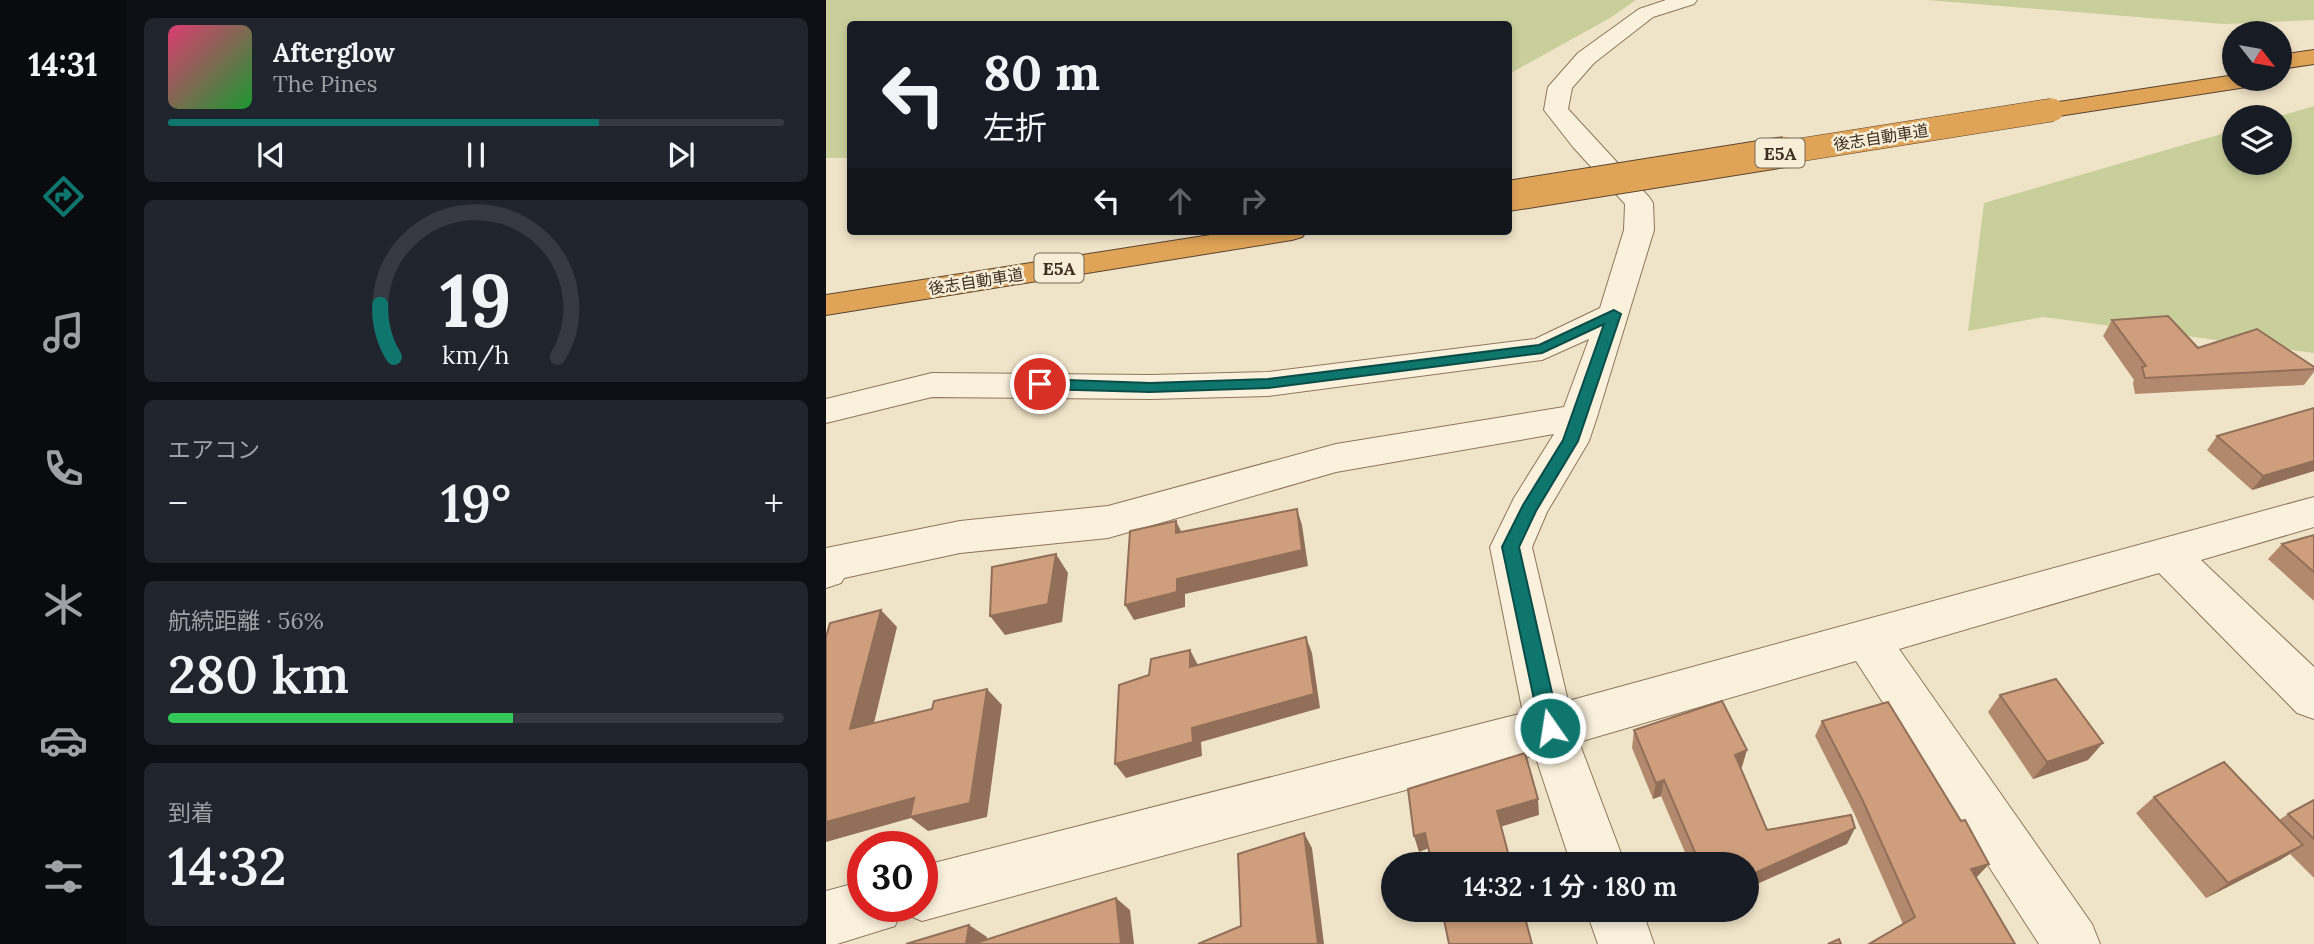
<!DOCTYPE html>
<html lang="ja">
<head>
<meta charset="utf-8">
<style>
  body { margin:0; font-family:Lora,"Noto Sans JP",serif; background:#20242c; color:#f1f3f6; height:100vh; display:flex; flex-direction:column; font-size:26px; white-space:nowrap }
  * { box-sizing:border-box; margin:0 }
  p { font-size:23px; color:#9ea1a6 }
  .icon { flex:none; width:38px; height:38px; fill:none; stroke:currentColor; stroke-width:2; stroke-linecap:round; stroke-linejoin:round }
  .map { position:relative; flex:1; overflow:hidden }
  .sheet { display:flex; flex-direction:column; gap:18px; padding:18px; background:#0d0f14; width:700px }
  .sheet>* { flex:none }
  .banner { position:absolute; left:21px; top:21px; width:665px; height:214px; border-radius:7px; box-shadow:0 4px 10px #0003; background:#171b24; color:#f1f3f6; overflow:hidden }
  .needle { width:46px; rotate:121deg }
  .buttons { position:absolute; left:1396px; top:21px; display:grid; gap:14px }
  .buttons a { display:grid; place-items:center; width:70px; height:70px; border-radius:50%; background:#171b24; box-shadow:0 4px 10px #0003; font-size:35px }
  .speed { position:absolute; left:21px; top:831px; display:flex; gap:14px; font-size:35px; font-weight:700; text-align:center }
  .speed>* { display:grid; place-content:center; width:91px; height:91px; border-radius:50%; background:#171b24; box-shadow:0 4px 10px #0003; line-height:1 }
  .speed .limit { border:10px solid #d22; background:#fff; color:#111 }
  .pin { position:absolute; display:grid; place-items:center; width:60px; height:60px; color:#fff; margin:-30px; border:4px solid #fff; border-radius:50%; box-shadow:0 2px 7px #0007 }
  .me { position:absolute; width:77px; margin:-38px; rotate:347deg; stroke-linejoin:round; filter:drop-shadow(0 0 5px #0008) }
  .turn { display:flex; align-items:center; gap:24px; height:147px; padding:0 21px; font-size:32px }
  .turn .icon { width:91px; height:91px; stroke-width:2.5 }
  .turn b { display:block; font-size:49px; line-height:60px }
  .lanes { display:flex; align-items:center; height:66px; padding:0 21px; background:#0003; justify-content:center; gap:35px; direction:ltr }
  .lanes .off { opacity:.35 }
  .big { font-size:52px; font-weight:600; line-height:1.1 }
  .sheet .card { flex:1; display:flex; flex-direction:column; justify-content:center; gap:10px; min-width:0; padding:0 24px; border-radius:10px; background:#20242c }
  .sheet .dial { align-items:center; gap:0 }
  .dial svg { height:182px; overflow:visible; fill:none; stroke:#363941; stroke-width:7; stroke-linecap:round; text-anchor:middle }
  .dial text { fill:#f1f3f6; stroke:none }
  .song { display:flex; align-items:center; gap:21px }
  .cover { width:84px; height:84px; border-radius:10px; background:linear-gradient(135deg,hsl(340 70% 55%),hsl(130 70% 35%)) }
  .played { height:7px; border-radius:4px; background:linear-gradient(90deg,#0f766e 70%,#363941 70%) }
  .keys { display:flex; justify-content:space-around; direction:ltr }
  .heat { display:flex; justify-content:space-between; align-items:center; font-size:38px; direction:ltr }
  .charge { height:10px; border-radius:5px; background:linear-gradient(90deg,#34c759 56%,#363941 0) }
  .trip { position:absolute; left:555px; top:852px; width:378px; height:70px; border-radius:35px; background:#171b24; box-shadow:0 4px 10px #0003; font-weight:600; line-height:70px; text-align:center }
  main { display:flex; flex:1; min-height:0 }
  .menu { display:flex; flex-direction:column; width:126px; justify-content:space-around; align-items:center; background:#090b0e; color:#9ea1a6 }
  .menu .icon { width:49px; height:49px }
  .menu .current { color:#0f766e }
  .menu b { font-size:32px; color:#f1f3f6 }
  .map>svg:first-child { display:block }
  .green { fill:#c9cf9b }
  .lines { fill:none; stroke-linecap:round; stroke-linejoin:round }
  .minor-casing { stroke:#8d765c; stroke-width:2 }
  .highway-casing { stroke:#5b4430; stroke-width:2 }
  .minor { fill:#faf1dc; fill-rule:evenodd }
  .highway { fill:#e0a458; fill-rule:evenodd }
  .highway-bridge-far1-casing { stroke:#5b4430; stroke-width:24; stroke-linecap:butt }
  .highway-bridge-casing { stroke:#5b4430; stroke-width:32; stroke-linecap:butt }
  .highway-bridge-far1 { stroke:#e0a458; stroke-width:23 }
  .highway-bridge { stroke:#e0a458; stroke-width:30 }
  .wall { fill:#b2896c }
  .shaded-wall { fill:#916f58 }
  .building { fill:#cf9f7d; stroke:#916f58; stroke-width:2 }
  .route { fill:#0f766e; stroke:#0a4d48; stroke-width:2 }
  .labels { text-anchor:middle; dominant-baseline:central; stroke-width:5; stroke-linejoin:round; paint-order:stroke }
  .far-street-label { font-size:16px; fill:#3d2e20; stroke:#f7eed8 }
  .shield { fill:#f7eed8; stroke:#756857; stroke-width:2 }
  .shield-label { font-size:18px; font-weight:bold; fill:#3d2e20 }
</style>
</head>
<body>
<main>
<nav class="menu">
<b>14:31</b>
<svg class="icon current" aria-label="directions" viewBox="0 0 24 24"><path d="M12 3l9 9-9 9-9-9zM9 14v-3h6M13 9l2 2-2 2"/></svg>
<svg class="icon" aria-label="music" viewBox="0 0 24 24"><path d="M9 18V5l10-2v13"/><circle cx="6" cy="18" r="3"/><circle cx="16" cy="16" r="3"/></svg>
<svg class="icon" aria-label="phone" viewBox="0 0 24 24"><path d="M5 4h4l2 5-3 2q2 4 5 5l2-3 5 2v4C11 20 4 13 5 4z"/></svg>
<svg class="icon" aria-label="climate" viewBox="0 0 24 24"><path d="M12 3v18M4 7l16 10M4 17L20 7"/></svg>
<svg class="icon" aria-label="car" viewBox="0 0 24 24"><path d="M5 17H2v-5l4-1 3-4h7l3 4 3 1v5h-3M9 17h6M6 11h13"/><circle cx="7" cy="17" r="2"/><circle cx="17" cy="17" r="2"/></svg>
<svg class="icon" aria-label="filters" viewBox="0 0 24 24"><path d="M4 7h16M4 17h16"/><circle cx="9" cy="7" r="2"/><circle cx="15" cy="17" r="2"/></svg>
</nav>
<section class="sheet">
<div class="card">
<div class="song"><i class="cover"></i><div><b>Afterglow</b><p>The Pines</p></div></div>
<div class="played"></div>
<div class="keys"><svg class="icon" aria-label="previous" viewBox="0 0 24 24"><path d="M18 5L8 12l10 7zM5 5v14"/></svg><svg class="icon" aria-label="pause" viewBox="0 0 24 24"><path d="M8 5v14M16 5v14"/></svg><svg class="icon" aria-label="next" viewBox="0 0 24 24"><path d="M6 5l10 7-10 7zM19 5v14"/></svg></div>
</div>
<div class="card dial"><svg viewBox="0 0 100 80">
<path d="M14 69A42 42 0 1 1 86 69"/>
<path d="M14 69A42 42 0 0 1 8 46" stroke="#0f766e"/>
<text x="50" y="56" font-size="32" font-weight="700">19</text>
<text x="50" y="72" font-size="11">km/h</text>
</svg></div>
<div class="card"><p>エアコン</p>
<div class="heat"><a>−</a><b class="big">19°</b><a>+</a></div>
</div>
<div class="card"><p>航続距離 · 56%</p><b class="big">280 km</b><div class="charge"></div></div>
<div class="card"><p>到着</p><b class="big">14:32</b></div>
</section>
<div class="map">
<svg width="1488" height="944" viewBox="0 0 1488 944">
  <rect width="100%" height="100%" fill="#f0e4c8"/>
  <g class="green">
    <polygon points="0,0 810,0 784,18 683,74 682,24 24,24 24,158 0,158"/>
    <polygon points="1101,0 1488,0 1488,20 1398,24"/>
    <polygon points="1488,106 1488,353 1217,317 1142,331 1158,203 1409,130 1409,163 1454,163 1454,117 1451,117"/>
  </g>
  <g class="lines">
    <g class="minor-casing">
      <g id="minor">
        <polygon points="840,0 871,0 868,4 827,17 768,63 746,88 742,109 823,197 827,203 828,230 771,417 763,441 721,512 706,547 742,701 1488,497 1488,527 1375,560 1488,667 1488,719 1471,713 1333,573 1073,649 1266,924 1274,944 1213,944 1030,661 753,742 799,864 745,864 709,755 96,921 77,913 75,910 69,926 11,944 0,944 0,891 37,881 37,906 96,906 96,866 697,713 664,547 688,498 728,434 510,472 282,538 134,553 18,578 15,583 0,588 0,548 134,521 282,506 510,444 738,407 763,339 716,360 442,396 325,399 106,397 0,423 0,399 106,373 325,375 442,372 709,339 774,308 798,230 799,204 747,147 718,110 722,87 752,53 813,9"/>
        <polygon points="760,910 816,910 828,944 772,944"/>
      </g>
    </g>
    <g class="highway-casing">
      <g id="highway">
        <polygon points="1488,50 1488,64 1454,69 1454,55"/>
        <polygon points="1409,75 1409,79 1439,79 1435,84 1427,86 1226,117 1217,115 1214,110 1217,105 1226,103"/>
        <polygon points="410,231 481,231 476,237 466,240 0,315 0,295"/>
      </g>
    </g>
    <use href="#minor" class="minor"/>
    <use href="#highway" class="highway"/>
    <g class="highway-bridge-far1-casing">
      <polyline id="highway-bridge-far1" points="948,154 1226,110"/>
    </g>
    <g class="highway-bridge-casing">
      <polyline id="highway-bridge" points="682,196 959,152"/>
    </g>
    <use href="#highway-bridge-far1" class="highway-bridge-far1"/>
    <use href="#highway-bridge" class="highway-bridge"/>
  </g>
  <g class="wall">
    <polygon points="1286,320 1372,348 1488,367 1488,372 1478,385 1309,394 1307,383 1308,380 1277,336"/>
    <polygon points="1488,408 1488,471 1426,490 1381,450 1391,436"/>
    <polygon points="1488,535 1488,601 1442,559 1456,544"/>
    <polygon points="1174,695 1262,760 1207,779 1162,712"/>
    <polygon points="996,721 1135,821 1163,864 1150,877 1189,944 1077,924 1028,813 989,736"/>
    <polygon points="808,730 916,767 915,768 941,830 1021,844 920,864 864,864 835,796 827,799 806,748"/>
    <polygon points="1328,797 1453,820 1462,814 1488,800 1488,878 1464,854 1454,860 1380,898 1310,813"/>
  </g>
  <g class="shaded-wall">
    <polygon points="1488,461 1488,471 1426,490 1437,476"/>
    <polygon points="471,509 476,525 482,566 359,594 359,607 308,620 299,605 351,579"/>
    <polygon points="350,521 358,537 350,533"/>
    <polygon points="230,554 242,573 236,622 179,635 164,616"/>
    <polygon points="55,610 71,627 43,744 24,729"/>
    <polygon points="480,637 486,653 494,708 375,742 376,756 300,778 289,764 366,728"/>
    <polygon points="364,650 372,665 364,667"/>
    <polygon points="161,689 176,705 161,817 102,831 85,818 0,842 0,822 88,798"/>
    <polygon points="1277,743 1262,760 1207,779 1221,762"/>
    <polygon points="921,750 916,767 904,771 909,755"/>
    <polygon points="838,780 835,796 827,799 830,783"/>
    <polygon points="712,799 713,815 674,827 671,811"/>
    <polygon points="1029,828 1021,844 920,889 920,877"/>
    <polygon points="478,833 486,848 498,944 492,944"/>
    <polygon points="599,833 603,848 593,852 588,836"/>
    <polygon points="1477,845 1454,860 1380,898 1402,883"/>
    <polygon points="1163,864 1151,877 1134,882 1145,869"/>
    <polygon points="290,898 304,910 308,944 295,944"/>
    <polygon points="143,925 161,937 160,944 140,944"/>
  </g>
  <g class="building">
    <polygon points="1342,316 1372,348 1431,329 1488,367 1488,369 1319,378 1316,367 1320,366 1286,320"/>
    <polygon points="1488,408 1488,461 1437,476 1391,436"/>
    <polygon points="471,509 476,550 351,579 351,592 299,605 304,531 350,521 350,533"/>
    <polygon points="1488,535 1488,572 1456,544"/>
    <polygon points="230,554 222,604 164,616 166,567"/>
    <polygon points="55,610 24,729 106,709 108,701 161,689 144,803 84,817 88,798 0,822 0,637 4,623"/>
    <polygon points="480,637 488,694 366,728 367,742 289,764 293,685 323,675 325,659 364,650 364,667"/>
    <polygon points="1230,679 1277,743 1221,762 1174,695"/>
    <polygon points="896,701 921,750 909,755 941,830 1025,815 1029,828 920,877 920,864 874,864 838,780 830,783 808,730"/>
    <polygon points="1062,702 1135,821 1139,820 1163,864 1145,869 1189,944 1043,944 1089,917 1036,799 996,721"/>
    <polygon points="699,753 712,799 671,811 685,864 606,864 599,833 588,836 582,789"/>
    <polygon points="1398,762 1477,845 1402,883 1328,797"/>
    <polygon points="1488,800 1488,839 1462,814"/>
    <polygon points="478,833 492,944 372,944 415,926 412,854"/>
    <polygon points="290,898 295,944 147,944"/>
    <polygon points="616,910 697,910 706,944 623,944"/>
    <polygon points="143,925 140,944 80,944"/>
    <polygon points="1013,939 1015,944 1002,944"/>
  </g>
  <polygon class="route" points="788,310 795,314 752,441 710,511 693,547 734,728 731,734 724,737 717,734 714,728 676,547 697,505 737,440 778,324 716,353 442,388 324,392 214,389 206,384 214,379 324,383 442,379 713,345"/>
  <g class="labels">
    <g class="far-street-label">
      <text transform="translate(1055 137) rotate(-9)">後志自動車道</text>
      <text transform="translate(150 281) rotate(-9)">後志自動車道</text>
    </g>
    <g class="shield">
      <rect x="929.5" y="138.5" width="49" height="29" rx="5"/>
      <rect x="208.5" y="253.5" width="49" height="29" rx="5"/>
    </g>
    <g class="shield-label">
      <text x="954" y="153">E5A</text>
      <text x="233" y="268">E5A</text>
    </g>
  </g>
</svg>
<div class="buttons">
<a><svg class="needle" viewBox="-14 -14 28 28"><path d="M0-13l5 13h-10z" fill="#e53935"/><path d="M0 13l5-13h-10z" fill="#9ea1a6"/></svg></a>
<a><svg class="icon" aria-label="layers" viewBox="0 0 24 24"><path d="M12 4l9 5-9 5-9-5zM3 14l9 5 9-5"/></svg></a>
</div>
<div class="speed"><div class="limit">30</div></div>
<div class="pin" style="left:214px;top:384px;background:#d93025"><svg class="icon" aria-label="arrive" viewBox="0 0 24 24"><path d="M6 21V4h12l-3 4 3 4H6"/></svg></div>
<svg class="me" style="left:724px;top:728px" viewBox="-20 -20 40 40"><circle r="17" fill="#0f766e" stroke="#fff" stroke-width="3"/><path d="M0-11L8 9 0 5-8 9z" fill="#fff"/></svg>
<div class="trip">14:32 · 1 分 · 180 m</div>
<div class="banner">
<div class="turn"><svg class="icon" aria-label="left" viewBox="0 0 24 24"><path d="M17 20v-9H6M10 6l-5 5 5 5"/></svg><div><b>80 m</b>左折</div></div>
<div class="lanes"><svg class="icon" aria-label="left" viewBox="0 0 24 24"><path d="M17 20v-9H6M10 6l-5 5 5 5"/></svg><svg class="icon off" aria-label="ahead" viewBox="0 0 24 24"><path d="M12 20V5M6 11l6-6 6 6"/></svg><svg class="icon off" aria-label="right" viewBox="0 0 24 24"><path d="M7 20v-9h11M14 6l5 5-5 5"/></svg></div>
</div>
</div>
</main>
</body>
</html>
